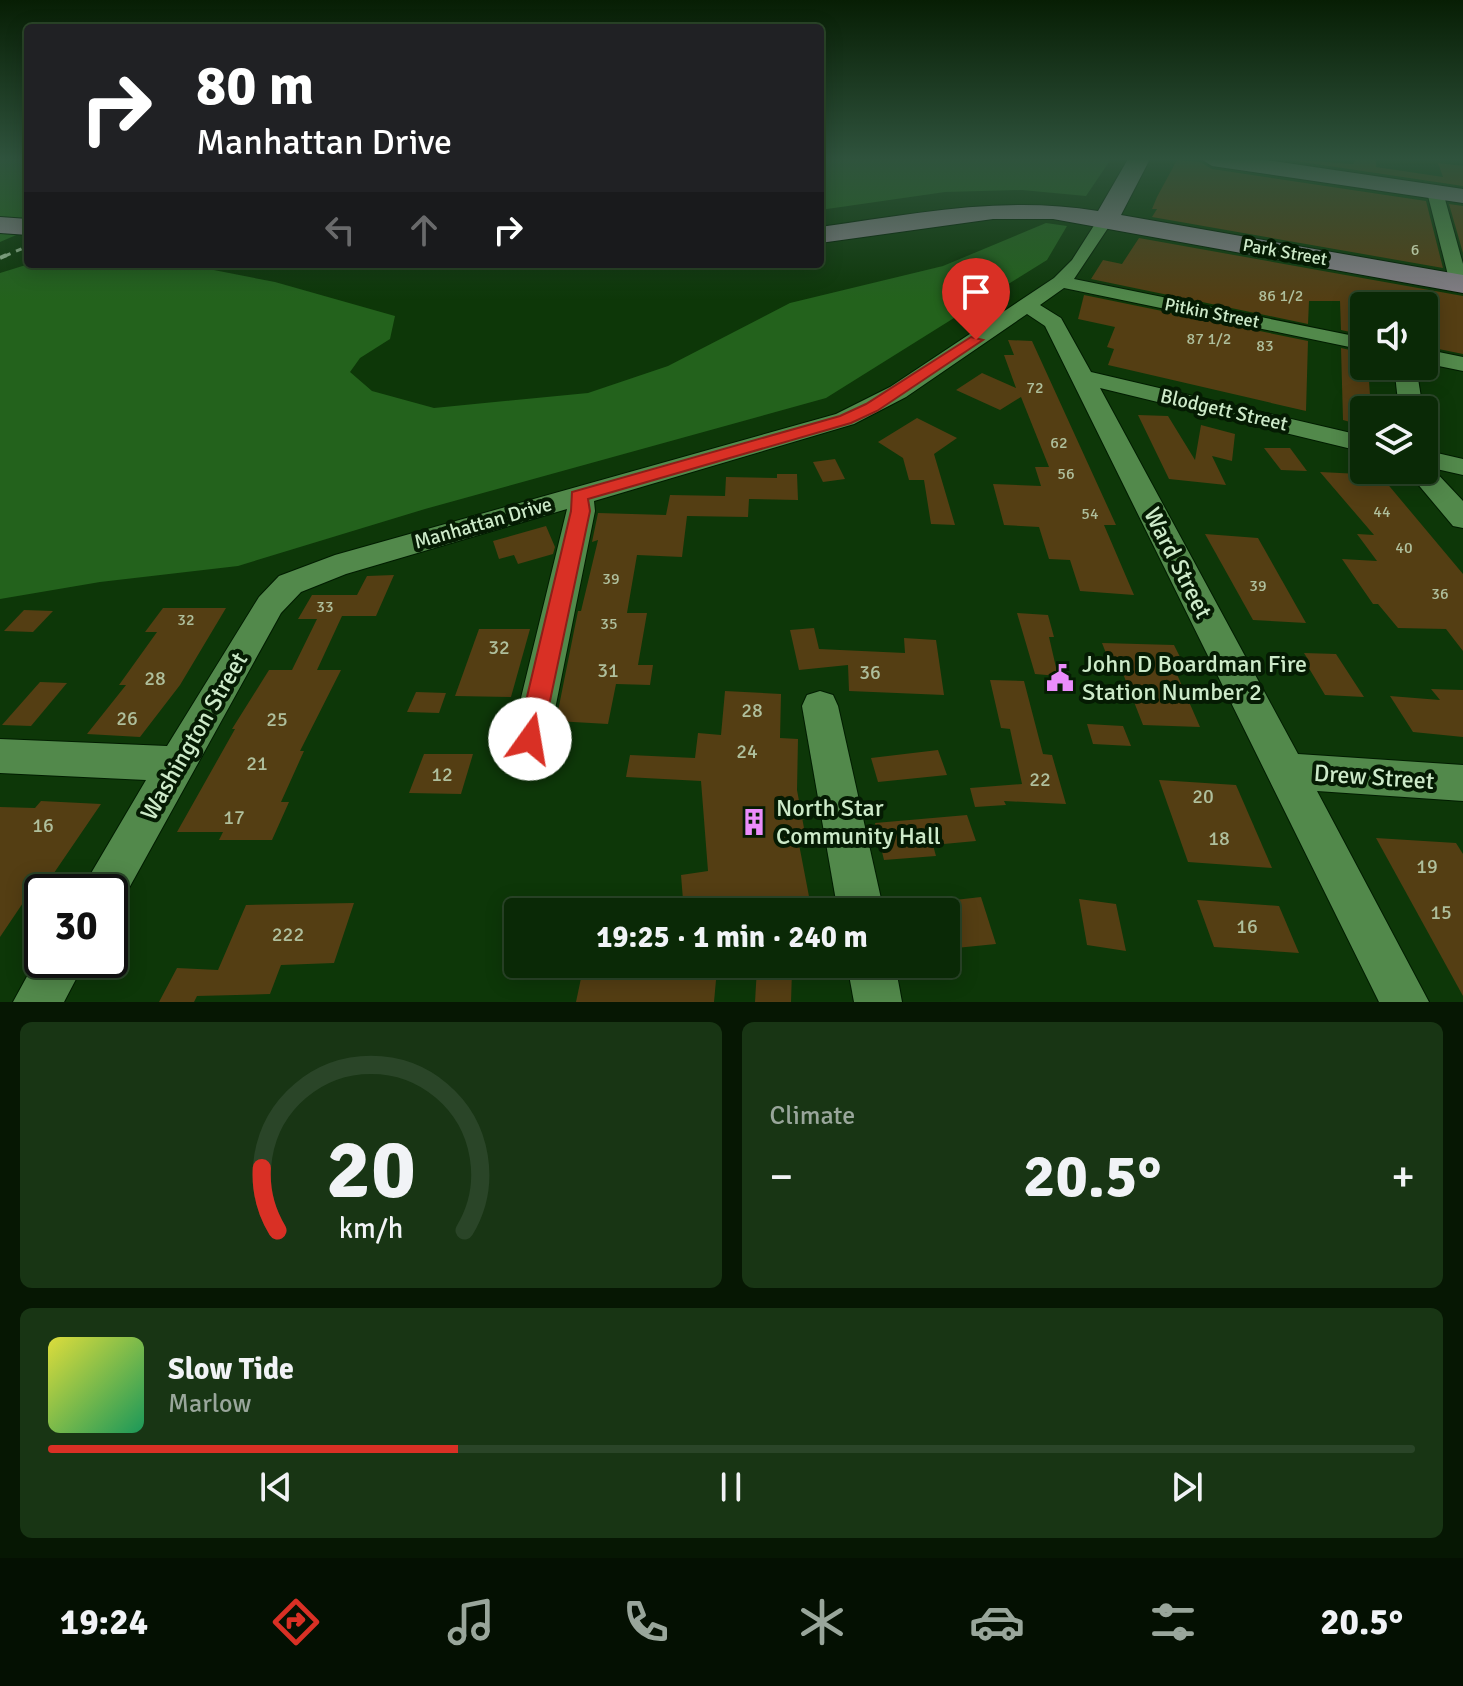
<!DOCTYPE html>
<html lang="en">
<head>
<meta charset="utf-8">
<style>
  body { margin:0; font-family:Signika,sans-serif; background:#183514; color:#f1f3f6; height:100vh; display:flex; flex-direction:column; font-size:30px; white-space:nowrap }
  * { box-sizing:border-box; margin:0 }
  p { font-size:26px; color:#99a69b }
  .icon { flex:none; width:44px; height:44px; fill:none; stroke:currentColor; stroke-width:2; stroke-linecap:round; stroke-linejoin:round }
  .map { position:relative; height:1002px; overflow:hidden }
  .details { display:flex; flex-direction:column; gap:20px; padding:20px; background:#061703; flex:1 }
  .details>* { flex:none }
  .guide { position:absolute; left:24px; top:24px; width:800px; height:244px; border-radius:8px; box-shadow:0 4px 20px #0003,0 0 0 2px #2a4528; background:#202124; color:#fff; overflow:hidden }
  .tools { position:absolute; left:1350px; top:292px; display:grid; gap:16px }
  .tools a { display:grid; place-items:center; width:88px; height:88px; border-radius:8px; background:#0a2906; box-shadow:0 4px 20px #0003,0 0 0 2px #2a4528; font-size:40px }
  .speed { position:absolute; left:24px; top:874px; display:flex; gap:16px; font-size:40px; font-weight:700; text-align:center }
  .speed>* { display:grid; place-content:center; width:104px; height:104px; border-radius:50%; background:#0a2906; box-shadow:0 4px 20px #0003,0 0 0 2px #2a4528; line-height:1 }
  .speed .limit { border:4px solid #111; border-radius:12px; background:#fff; color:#111 }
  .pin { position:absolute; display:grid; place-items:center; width:68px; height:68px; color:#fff; margin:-82px -34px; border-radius:50% 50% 50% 0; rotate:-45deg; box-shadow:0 0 8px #0007 }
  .pin .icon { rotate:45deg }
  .me { position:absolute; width:88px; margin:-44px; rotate:13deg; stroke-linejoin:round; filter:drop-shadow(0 0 6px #0008) }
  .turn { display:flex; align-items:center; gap:28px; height:168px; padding:0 40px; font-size:36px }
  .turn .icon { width:104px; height:104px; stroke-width:2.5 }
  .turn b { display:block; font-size:56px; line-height:68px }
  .lanes { display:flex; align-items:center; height:76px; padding:0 40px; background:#0003; justify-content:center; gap:40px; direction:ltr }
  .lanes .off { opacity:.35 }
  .big { font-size:60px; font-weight:800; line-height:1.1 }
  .details .card { flex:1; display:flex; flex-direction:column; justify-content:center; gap:12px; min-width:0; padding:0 28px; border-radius:12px; background:#183514 }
  .details .dial { align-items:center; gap:0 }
  .dial svg { height:208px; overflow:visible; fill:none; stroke:#2a4528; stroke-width:7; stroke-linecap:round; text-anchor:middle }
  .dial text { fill:#f1f3f6; stroke:none }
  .song { display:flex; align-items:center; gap:24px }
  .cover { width:96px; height:96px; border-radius:12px; background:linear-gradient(135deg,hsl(60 70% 55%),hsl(150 70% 35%)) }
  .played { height:8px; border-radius:4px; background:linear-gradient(90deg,#d93025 30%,#2a4528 30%) }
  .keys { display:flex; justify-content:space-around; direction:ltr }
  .heat { display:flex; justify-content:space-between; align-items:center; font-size:44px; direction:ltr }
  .details .tiles { flex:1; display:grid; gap:20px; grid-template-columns:1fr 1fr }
  .card:last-child { grid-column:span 2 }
  .trip { position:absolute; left:504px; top:898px; width:456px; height:80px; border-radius:8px; background:#0a2906; box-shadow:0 4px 20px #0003,0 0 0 2px #2a4528; font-weight:800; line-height:80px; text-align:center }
  .tab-bar { display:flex; height:128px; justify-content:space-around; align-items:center; background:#041002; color:#99a69b }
  .tab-bar .icon { width:56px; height:56px }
  .tab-bar .selected { color:#d93025 }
  .tab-bar b { font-size:36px; color:#f1f3f6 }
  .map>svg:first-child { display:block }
  .green { fill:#23621c }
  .building { fill:#543e13 }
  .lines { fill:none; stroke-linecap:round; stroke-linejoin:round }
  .street-casing { stroke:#011c00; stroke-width:2 }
  .primary-casing { stroke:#011c00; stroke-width:2 }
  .street { fill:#52894b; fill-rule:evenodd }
  .primary { fill:#847e86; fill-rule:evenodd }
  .rail-far1 { stroke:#9abb96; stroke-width:3; stroke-dasharray:6 6; stroke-linecap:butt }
  .rail { stroke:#9abb96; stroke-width:4; stroke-dasharray:7 7; stroke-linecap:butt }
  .route { fill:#d93025; stroke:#8d1f18; stroke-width:2 }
  .labels { text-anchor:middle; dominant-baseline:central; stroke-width:8; stroke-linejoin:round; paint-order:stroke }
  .number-label { font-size:16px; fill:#afbf9c }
  .far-street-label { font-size:18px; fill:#cdeac9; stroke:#051b03 }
  .street-label { font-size:20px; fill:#cdeac9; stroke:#051b03 }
  .near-number-label { font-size:20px; fill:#afbf9c }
  .near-street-label { font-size:24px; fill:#cdeac9; stroke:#051b03 }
  .near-poi-label { font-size:24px; fill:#cdeac9; stroke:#051b03; text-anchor:start }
</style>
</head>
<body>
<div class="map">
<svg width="1463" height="1002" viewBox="0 0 1463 1002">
  <rect width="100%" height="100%" fill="#0d3708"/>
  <g class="green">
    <polygon points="0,159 28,159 28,230 0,242"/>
    <polygon points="820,159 1111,159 1086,196 1022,190 945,192 820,210"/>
    <polygon points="1046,223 1067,226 1047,260 826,398 425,509 238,566 100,582 0,599 0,273 29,264 183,264 275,282 395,316 390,339 360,358 350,372 372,391 434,408 588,393 668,366 790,303 943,266"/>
  </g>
  <g class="building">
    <polygon points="1282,159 1353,164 1356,159 1376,159 1376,167 1443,177 1438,163 1463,166 1463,186"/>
    <polygon points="1177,160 1200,162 1212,169 1426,201 1443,268 1152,217 1157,209 1152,209 1157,197"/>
    <polygon points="1449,204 1463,206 1463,253"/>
    <polygon points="1139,238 1463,296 1463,354 1424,346 1424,306 1364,306 1364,335 1341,330 1340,301 1309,301 1308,324 1091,279 1103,260 1122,264"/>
    <polygon points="1084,295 1308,341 1306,411 1108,365 1114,349 1107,347 1115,327 1078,319"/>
    <polygon points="1008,340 1032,341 1116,525 1104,525 1134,595 1080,591 1070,560 1049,559 1039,527 1004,525 993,484 1041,486 1035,467 1049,467 1021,397 1000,410 956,390 982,373 1016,388 1004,355 1014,355"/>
    <polygon points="1341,348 1364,353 1364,366 1368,366 1371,410 1364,410 1364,426 1343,420"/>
    <polygon points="1138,415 1168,416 1195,460 1201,425 1235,434 1232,461 1212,456 1226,485 1169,479"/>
    <polygon points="917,418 957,438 934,454 955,525 931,524 924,480 909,480 903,458 878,442"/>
    <polygon points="1264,448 1290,448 1307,471 1281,470"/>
    <polygon points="835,459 845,479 823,482 813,462"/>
    <polygon points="1320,472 1380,475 1463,574 1463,651 1446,629 1398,628 1378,604 1373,604 1342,559 1377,561 1357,534 1374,535"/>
    <polygon points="777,474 797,474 798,500 749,499 748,517 687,516 682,557 637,555 627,613 647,613 638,665 653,665 650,685 616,684 608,724 556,721 578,611 581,611 598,540 592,542 598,513 666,515 670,495 725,496 726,477 777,478"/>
    <polygon points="546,526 555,547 553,554 518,564 514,555 499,559 493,541"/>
    <polygon points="1205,534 1258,538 1306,623 1253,620"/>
    <polygon points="394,575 376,616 342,616 317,670 341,670 300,751 304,751 281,802 289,802 272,840 219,840 223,832 177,832 235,729 232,729 269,670 292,670 317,619 298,619 312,595 357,595 367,576"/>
    <polygon points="163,608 226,608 180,685 140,737 87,734 126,685 119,685 157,632 145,632"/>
    <polygon points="24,610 53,611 33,632 4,631"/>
    <polygon points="1017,613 1048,615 1054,637 1049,637 1058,676 1035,674"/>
    <polygon points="814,628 819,649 905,653 904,638 936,640 944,695 849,691 848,665 799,670 790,630"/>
    <polygon points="479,629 530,629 511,697 455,696"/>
    <polygon points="1102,643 1174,645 1188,673 1176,672 1200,727 1143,725 1122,671 1113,671"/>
    <polygon points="1304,653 1336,654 1364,697 1325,695 1304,660 1309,661"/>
    <polygon points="990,680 1024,681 1043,754 1052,755 1066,804 1004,801 1006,805 975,807 970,788 1022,784 1010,729 1001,728"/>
    <polygon points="40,682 67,683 31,726 2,725"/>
    <polygon points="1431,689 1463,690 1463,737 1413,732 1390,696 1440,700"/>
    <polygon points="725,691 781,694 780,738 798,739 797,790 806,839 798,839 812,912 713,912 713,908 684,912 681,875 708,871 701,781 626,777 630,755 695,758 698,733 721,735"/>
    <polygon points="416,692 446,693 439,713 407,712"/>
    <polygon points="1087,724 1123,726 1131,746 1093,744"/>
    <polygon points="938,750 947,775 878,782 871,758"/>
    <polygon points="424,754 473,754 461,794 409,793"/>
    <polygon points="1159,780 1236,785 1272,868 1188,862"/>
    <polygon points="41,801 101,804 41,892 31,891 0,937 0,807 35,808"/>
    <polygon points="967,815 976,841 933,845 936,856 884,860 875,823"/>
    <polygon points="1376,838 1456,843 1463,854 1463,996"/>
    <polygon points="981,897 996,944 946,949 946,901"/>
    <polygon points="1079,899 1116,904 1126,951 1087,945"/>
    <polygon points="1197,900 1279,906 1299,953 1214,947"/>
    <polygon points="354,903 334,963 281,965 270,994 197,996 194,1002 159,1002 177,968 218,970 246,905"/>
    <polygon points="584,964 717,969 714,1002 576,1002"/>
    <polygon points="757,968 792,971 791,1002 755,1002"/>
  </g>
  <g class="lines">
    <g class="street-casing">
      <g id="street">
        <polygon points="1435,187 1443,192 1463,264 1463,288 1452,287 1450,283 1427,192"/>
        <polygon points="1106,214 1114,219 1074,279 1364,338 1364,350 1064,288 1040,305 1061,318 1091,372 1364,436 1364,452 1100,388 1298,754 1463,765 1463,801 1317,791 1429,1002 1379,1002 1045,326 1027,314 906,397 854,424 594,501 595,511 549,739 543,751 530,755 517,751 511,739 567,509 346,574 301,592 281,613 118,908 110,911 110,892 80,892 146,780 0,773 0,739 167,746 259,597 279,576 335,555 836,414 890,387 1054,278 1072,260 1100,216"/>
        <polygon points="1424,349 1463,357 1463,371 1424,363"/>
        <polygon points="1394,366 1416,366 1423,410 1399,410"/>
        <polygon points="1424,450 1463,459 1463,475 1432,468 1463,501 1463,528 1453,526 1406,470 1424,470"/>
        <polygon points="820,691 833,695 838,706 884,912 838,912 802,706 807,695"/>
        <polygon points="42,949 42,960 86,960 64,1002 13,1002"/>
        <polygon points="847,964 895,964 902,1002 854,1002"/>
      </g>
    </g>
    <g class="primary-casing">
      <g id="primary">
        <path d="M1128,159H1150L1121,215L1463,275V293L1053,219H993L820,243V227C913,214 1004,195 1098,211Z"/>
        <polygon points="1201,159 1259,159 1463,189 1463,203 1212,166"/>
        <polygon points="0,217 28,219 28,235 0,233"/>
      </g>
    </g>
    <use href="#street" class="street"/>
    <use href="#primary" class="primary"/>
    <polyline class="rail-far1" points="5,256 28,246"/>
    <polyline class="rail" points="0,258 9,254"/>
  </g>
  <linearGradient id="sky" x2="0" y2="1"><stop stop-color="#071e04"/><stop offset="0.53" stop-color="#2f533d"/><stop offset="1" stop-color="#2f533d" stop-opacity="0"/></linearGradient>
  <rect width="1463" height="300" fill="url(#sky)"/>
  <polygon class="route" points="971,337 983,340 877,411 851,423 588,499 590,511 542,739 539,747 530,750 521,747 517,739 571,511 572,492 840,416 866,404"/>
  <defs>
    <g id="civic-bare" transform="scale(2.16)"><path d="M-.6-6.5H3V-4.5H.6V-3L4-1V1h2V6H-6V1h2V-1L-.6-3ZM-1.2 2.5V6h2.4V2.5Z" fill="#eb8dfb" stroke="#051b03" stroke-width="2.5" paint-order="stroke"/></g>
    <g id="building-bare" transform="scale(2.16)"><path d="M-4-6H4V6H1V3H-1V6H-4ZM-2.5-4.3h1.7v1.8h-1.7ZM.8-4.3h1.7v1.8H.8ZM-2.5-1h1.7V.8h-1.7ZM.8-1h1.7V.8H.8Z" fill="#eb8dfb" stroke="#051b03" stroke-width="2.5" paint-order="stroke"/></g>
  </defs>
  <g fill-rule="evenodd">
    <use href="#civic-bare" x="1060" y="678"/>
    <use href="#building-bare" x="754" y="822"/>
  </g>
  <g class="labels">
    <g class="number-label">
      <text x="1415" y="250">6</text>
      <text x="1281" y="296">86 1/2</text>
      <text x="1209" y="339">87 1/2</text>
      <text x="1265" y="346">83</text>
      <text x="1035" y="388">72</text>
      <text x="1059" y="443">62</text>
      <text x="1066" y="474">56</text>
      <text x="1382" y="512">44</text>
      <text x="1090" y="514">54</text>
      <text x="1404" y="548">40</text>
      <text x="611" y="579">39</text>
      <text x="1258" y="586">39</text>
      <text x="1440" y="594">36</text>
      <text x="325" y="607">33</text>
      <text x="186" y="620">32</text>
      <text x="609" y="624">35</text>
    </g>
    <g class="far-street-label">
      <text transform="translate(1285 252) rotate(10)">Park Street</text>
      <text transform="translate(1212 313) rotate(11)">Pitkin Street</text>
    </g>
    <g class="street-label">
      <text transform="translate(1224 410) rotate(13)">Blodgett Street</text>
      <text transform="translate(483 523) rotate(-16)">Manhattan Drive</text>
    </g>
    <g class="near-number-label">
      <text x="499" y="647">32</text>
      <text x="608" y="670">31</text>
      <text x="870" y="672">36</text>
      <text x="155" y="678">28</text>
      <text x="752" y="710">28</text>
      <text x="127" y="718">26</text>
      <text x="277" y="719">25</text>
      <text x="747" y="751">24</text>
      <text x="257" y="763">21</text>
      <text x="442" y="774">12</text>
      <text x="1040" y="779">22</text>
      <text x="1203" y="796">20</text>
      <text x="234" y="817">17</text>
      <text x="43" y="825">16</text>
      <text x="1219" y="838">18</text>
      <text x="1427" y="866">19</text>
      <text x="1441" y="912">15</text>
      <text x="1247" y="926">16</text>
      <text x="288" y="934">222</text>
    </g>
    <g class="near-street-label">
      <text transform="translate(1178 563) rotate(63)">Ward Street</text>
      <text transform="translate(194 736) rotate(-60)">Washington Street</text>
      <text transform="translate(1374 777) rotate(4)">Drew Street</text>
    </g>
    <g class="near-poi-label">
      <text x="1082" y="664">John D Boardman Fire<tspan x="1082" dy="28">Station Number 2</tspan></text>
      <text x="776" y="808">North Star<tspan x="776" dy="28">Community Hall</tspan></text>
    </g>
  </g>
</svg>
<div class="tools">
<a><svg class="icon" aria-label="sound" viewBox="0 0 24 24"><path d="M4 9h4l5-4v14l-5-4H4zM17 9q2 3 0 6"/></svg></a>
<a><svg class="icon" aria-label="layers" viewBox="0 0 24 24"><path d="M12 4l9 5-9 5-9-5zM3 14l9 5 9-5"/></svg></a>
</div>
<div class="speed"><div class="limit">30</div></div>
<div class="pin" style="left:976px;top:340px;background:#d93025"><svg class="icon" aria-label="arrive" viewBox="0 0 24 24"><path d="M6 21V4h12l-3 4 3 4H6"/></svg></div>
<svg class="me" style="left:530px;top:739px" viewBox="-20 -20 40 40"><circle r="19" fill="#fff"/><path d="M0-13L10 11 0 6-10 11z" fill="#d93025"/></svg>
<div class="trip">19:25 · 1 min · 240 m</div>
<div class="guide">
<div class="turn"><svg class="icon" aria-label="right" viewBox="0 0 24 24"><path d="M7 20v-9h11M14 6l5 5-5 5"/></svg><div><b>80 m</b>Manhattan Drive</div></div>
<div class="lanes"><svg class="icon off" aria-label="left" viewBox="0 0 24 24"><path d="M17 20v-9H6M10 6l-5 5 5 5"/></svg><svg class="icon off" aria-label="ahead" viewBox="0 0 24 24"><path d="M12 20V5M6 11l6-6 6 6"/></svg><svg class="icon" aria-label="right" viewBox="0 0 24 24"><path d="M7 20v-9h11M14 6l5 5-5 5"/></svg></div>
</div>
</div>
<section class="details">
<div class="tiles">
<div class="card dial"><svg viewBox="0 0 100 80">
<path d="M14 69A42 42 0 1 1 86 69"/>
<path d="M14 69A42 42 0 0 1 8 45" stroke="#d93025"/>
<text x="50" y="56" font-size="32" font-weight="700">20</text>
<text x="50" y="72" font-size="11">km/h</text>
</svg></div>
<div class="card"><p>Climate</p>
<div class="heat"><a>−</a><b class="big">20.5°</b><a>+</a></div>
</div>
<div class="card">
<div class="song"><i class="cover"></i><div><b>Slow Tide</b><p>Marlow</p></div></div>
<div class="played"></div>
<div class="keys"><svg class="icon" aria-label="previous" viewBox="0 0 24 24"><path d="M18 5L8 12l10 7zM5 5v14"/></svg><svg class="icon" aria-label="pause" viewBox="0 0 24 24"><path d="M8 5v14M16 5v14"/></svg><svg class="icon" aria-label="next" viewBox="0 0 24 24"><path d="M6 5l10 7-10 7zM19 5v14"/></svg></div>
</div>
</div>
</section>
<nav class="tab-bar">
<b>19:24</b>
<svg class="icon selected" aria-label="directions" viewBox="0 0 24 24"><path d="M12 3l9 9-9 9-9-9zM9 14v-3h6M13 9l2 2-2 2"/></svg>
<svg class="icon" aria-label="music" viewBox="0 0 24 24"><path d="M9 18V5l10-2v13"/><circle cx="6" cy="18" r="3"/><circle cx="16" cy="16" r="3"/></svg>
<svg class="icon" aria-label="phone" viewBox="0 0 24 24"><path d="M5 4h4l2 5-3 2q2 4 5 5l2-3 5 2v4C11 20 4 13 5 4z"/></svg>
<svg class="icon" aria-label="climate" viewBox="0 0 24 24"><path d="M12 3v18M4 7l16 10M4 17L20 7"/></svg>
<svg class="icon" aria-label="car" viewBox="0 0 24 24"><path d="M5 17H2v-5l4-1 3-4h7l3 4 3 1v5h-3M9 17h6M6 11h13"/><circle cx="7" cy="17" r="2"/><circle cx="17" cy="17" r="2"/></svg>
<svg class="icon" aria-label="filters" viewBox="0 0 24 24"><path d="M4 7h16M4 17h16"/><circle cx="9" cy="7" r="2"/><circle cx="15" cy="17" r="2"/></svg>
<b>20.5°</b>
</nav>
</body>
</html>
